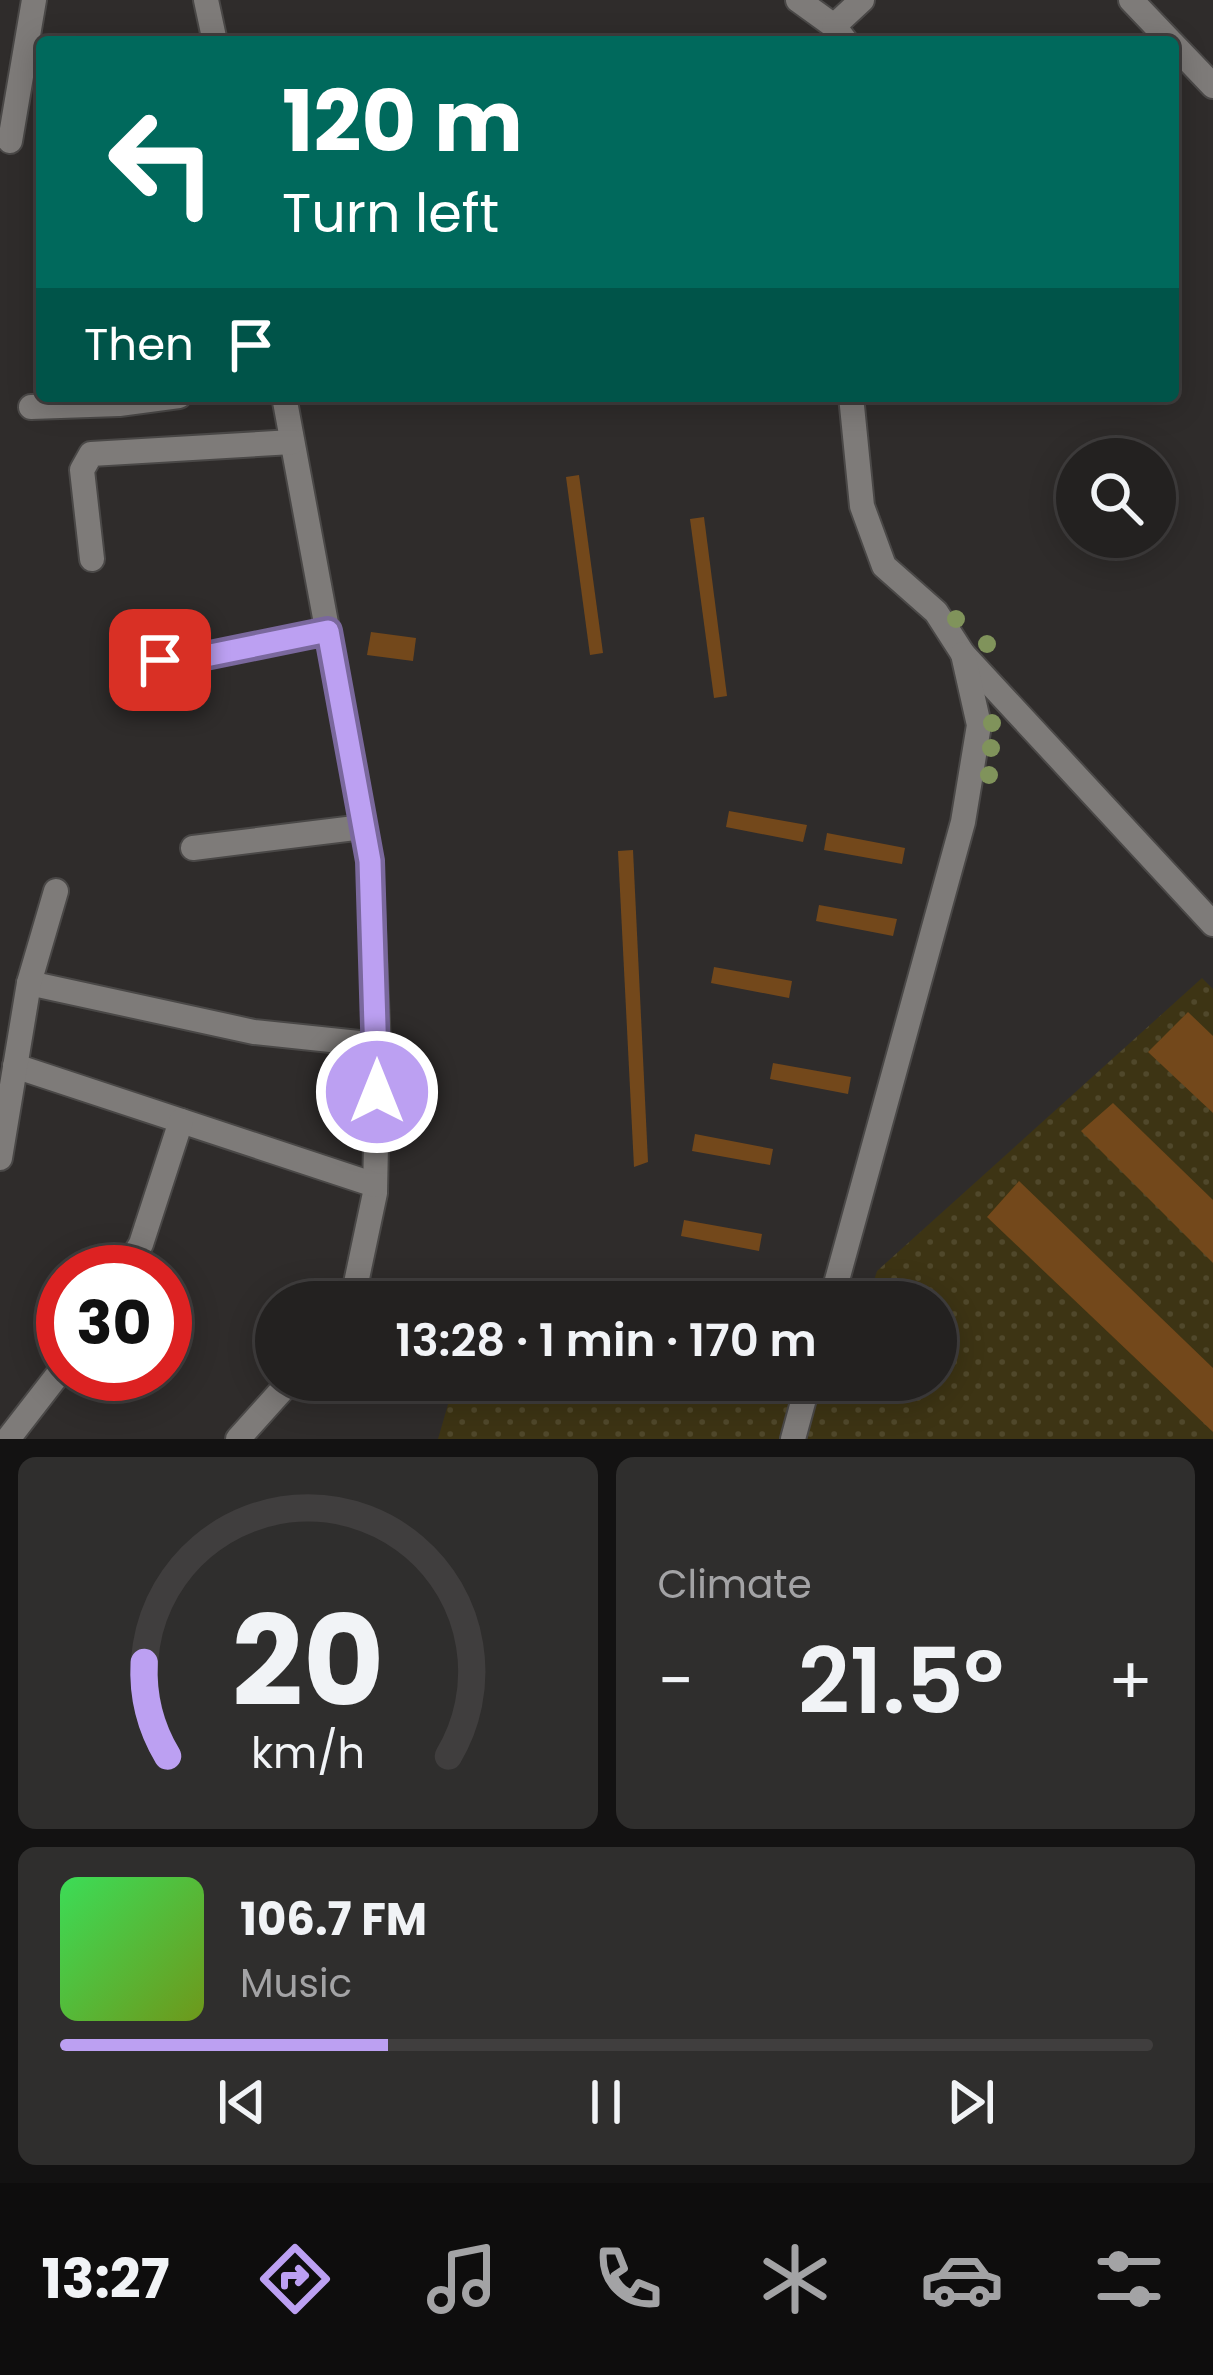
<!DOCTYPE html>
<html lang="en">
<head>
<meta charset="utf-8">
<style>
  body { margin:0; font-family:Poppins,sans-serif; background:#2f2e2d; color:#f1f3f6; height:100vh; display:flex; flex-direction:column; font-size:45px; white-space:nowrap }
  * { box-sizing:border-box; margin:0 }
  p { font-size:39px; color:#a3a3a5 }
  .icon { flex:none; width:66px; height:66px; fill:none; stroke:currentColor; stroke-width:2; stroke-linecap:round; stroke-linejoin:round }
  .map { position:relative; height:1439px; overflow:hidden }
  .panel { display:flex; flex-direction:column; gap:18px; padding:18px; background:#131212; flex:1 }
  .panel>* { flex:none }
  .top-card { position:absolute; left:36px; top:36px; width:1143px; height:366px; border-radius:12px; box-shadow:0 6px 30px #0003,0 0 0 3px #403e3e; background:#00695c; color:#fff; overflow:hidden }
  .fabs { position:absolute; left:1056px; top:438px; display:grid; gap:24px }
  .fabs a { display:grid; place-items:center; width:120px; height:120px; border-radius:50%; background:#232120; box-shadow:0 6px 30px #0003,0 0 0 3px #403e3e; font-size:60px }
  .speed { position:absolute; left:36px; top:1245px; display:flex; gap:24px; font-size:60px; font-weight:700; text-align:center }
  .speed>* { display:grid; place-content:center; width:156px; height:156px; border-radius:50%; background:#232120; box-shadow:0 6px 30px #0003,0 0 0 3px #403e3e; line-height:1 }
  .speed .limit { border:18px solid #d22; background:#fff; color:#111 }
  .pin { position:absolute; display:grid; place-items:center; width:102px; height:102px; color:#fff; margin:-51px; border-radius:24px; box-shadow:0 6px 18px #0006 }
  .me { position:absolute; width:132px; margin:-66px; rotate:0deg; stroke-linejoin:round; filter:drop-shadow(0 0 9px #0008) }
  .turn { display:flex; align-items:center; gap:42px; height:252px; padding:0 48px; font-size:54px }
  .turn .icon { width:156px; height:156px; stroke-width:2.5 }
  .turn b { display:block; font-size:84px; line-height:102px }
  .then { display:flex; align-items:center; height:114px; padding:0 48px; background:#0003; gap:24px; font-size:45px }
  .big { font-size:90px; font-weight:600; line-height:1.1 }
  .panel .tile { flex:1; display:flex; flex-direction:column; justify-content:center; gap:18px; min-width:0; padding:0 42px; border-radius:18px; background:#2f2e2d }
  .panel .dial { align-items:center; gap:0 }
  .dial svg { height:312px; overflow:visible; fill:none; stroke:#403e3e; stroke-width:7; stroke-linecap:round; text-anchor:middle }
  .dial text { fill:#f1f3f6; stroke:none }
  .song { display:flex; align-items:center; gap:36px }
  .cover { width:144px; height:144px; border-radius:18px; background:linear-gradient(135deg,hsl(130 70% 55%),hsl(80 70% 35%)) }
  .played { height:12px; border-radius:6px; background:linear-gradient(90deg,#bca0f2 30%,#403e3e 30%) }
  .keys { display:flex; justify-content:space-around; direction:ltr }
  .heat { display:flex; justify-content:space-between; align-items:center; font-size:66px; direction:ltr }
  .panel .tiles { flex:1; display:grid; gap:18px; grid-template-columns:1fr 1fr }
  .tile:last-child { grid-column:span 2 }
  .trip { position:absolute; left:255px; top:1281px; width:702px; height:120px; border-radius:60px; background:#232120; box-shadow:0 6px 30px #0003,0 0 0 3px #403e3e; font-weight:600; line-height:120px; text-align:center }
  .tab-bar { display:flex; height:192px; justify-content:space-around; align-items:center; background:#0e0d0d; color:#a3a3a5 }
  .tab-bar .icon { width:84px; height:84px }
  .tab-bar .active { color:#bca0f2 }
  .tab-bar b { font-size:54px; color:#f1f3f6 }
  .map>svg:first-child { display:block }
  .sand { fill:url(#sand-dots) }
  .building { fill:#73481b }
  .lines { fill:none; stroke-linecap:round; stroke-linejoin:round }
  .minor-casing { stroke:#4a4847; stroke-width:28 }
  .minor { stroke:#7e7b79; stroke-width:24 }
  .tree { fill:#80935b }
  .route-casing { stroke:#7a689d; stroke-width:30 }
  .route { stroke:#bca0f2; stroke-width:21 }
</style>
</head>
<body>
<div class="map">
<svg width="1213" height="1439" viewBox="0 0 1213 1439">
  <defs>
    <pattern id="sand-dots" width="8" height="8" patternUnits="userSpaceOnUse" patternTransform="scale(3)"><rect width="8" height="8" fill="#3d3414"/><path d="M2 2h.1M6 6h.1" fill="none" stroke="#50482b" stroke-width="1.8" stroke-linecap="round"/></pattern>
  </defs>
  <rect width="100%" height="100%" fill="#2f2c2b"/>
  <polygon class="sand" points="1202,978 1213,989 1213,1439 438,1439 455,1380 691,1380 835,1402 842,1380 936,1380 936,1302 867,1302 877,1271"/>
  <g class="building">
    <polygon points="579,475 603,653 590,655 566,477"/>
    <polygon points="704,517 727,696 714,698 690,519"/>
    <polygon points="371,632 416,638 413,661 367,655"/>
    <polygon points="729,811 807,825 803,842 726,827"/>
    <polygon points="827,833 905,848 902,864 824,850"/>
    <polygon points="633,850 648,1162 634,1167 618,851"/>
    <polygon points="819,905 897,919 893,936 816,921"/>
    <polygon points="714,967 792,981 789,998 711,983"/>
    <polygon points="1188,1012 1213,1036 1213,1113 1148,1052"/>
    <polygon points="773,1063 851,1077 848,1094 770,1079"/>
    <polygon points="1113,1103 1213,1200 1213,1263 1081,1131"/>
    <polygon points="695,1134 773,1149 770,1165 692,1151"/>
    <polygon points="1019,1181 1213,1368 1213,1432 987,1217"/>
    <polygon points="684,1220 762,1234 759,1251 681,1236"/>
  </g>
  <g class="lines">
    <g class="minor-casing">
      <g id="minor">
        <polyline points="206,0 215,42"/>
        <polyline points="798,0 834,26 846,42"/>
        <polyline points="1131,0 1171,42"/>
        <polyline points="834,26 862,0"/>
        <polyline points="1173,44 1213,86"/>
        <polyline points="10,141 34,0"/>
        <polyline points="284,396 370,861 378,1045 375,1193 352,1302"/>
        <polyline points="851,396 862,506 884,566 936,612 963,654 1213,924"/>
        <polyline points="31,407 119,404 179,396"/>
        <polyline points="92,559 82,470 91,454 292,442"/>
        <polyline points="153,629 160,660 167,664 328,631"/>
        <polyline points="193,848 363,827"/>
        <polyline points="29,983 254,1032 378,1045"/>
        <polyline points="15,1066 375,1185"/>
        <polyline points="0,1158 29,983 56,891"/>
        <polyline points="124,1272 141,1244 181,1121"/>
        <polyline points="831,1302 963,822 979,725 963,654"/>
        <polyline points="8,1439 63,1368"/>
        <polyline points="238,1439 291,1380"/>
        <polyline points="793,1439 809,1380"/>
      </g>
    </g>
    <use href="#minor" class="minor"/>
  </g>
  <g class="tree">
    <circle cx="956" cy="619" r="9"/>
    <circle cx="987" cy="644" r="9"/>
    <circle cx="992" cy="723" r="9"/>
    <circle cx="991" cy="748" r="9"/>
    <circle cx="989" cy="775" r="9"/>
  </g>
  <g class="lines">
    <g class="route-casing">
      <polyline id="route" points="160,660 166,664 328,631 370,861 377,1092"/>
    </g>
    <use href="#route" class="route"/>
  </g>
</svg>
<div class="fabs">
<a><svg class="icon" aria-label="search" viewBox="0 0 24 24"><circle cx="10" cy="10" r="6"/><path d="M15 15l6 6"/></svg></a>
</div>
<div class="speed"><div class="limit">30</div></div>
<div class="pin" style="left:160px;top:660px;background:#d93025"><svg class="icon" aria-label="arrive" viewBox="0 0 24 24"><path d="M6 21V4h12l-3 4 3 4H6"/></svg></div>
<svg class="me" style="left:377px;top:1092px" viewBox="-20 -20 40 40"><circle r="17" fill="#bca0f2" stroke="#fff" stroke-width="3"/><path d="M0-11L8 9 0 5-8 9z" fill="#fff"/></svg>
<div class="trip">13:28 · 1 min · 170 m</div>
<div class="top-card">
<div class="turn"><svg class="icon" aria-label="left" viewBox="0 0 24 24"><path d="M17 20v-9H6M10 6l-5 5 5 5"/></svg><div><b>120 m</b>Turn left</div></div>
<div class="then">Then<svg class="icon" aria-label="arrive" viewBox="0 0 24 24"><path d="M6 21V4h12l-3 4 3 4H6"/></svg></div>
</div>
</div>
<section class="panel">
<div class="tiles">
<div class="tile dial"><svg viewBox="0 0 100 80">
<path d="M14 69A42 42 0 1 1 86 69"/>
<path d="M14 69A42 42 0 0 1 8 45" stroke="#bca0f2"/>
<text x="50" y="56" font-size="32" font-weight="700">20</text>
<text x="50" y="72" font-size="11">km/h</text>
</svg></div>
<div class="tile"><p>Climate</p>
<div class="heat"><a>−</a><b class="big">21.5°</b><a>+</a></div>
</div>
<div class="tile">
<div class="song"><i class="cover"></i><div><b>106.7 FM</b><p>Music</p></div></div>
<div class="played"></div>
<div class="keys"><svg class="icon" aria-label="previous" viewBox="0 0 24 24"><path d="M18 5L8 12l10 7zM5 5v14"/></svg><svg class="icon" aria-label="pause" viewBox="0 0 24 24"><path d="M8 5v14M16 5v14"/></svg><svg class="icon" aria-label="next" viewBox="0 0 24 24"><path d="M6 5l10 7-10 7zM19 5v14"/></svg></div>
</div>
</div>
</section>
<nav class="tab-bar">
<b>13:27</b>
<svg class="icon active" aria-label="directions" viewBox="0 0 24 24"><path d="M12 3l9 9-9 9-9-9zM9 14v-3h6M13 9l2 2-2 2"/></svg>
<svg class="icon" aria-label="music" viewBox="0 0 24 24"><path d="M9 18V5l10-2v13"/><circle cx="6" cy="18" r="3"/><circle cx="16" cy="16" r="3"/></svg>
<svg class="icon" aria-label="phone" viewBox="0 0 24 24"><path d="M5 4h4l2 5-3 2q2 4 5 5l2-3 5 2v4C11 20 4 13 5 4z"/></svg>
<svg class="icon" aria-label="climate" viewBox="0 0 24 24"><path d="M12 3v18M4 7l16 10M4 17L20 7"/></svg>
<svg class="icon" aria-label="car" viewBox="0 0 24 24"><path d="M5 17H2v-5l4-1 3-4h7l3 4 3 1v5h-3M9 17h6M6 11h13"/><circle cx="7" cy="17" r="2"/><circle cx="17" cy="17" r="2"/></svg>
<svg class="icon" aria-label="filters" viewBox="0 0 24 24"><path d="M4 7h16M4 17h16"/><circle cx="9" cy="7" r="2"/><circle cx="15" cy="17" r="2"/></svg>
</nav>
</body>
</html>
